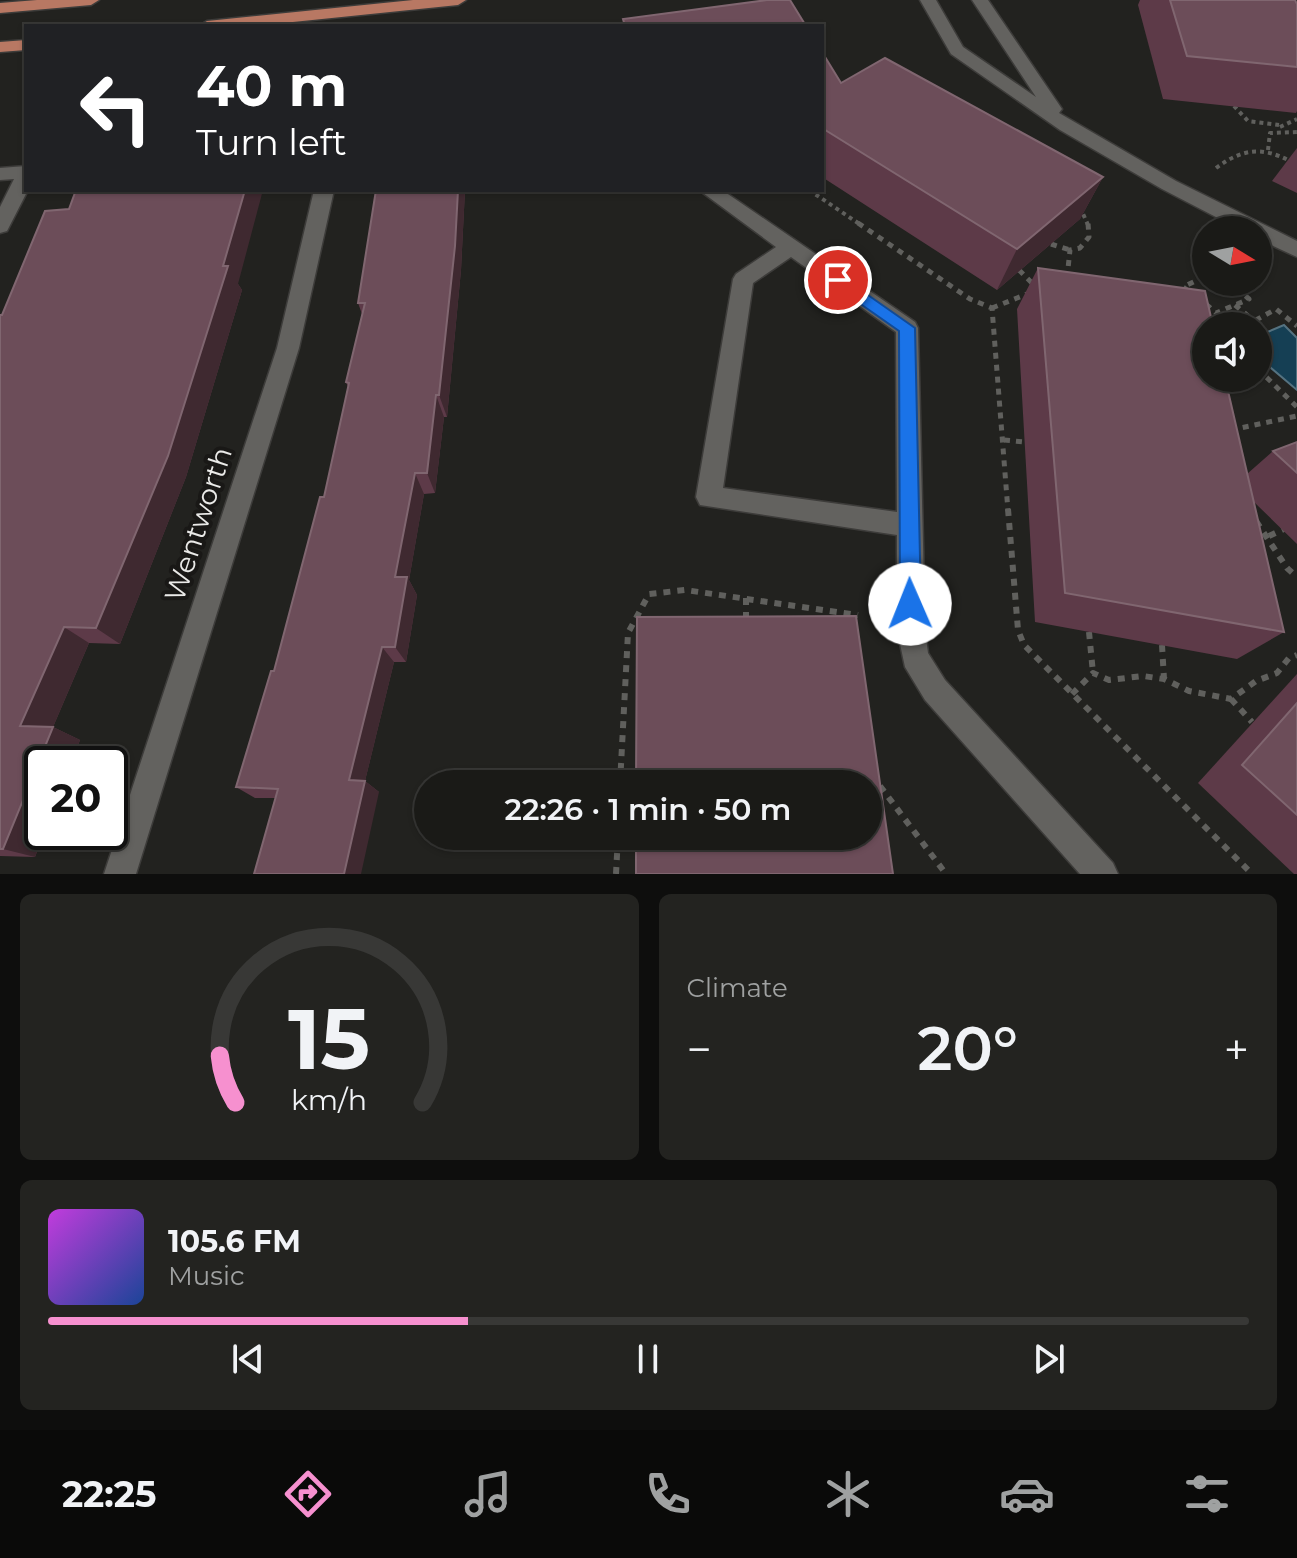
<!DOCTYPE html>
<html lang="en">
<head>
<meta charset="utf-8">
<style>
  body { margin:0; font-family:Montserrat,sans-serif; background:#232320; color:#f1f3f6; height:100vh; display:flex; flex-direction:column; font-size:30px; white-space:nowrap }
  * { box-sizing:border-box; margin:0 }
  p { font-size:26px; color:#9fa1a1 }
  .icon { flex:none; width:44px; height:44px; fill:none; stroke:currentColor; stroke-width:2; stroke-linecap:round; stroke-linejoin:round }
  .map { position:relative; height:874px; overflow:hidden }
  .details { display:flex; flex-direction:column; gap:20px; padding:20px; background:#0e0e0d; flex:1 }
  .details>* { flex:none }
  .banner { position:absolute; left:24px; top:24px; width:800px; height:168px; border-radius:0px; box-shadow:0 2px 6px #0004,0 0 0 2px #383836; background:#202124; color:#fff; overflow:hidden }
  .needle { width:52px; rotate:100deg }
  .buttons { position:absolute; left:1192px; top:216px; display:grid; gap:16px }
  .buttons a { display:grid; place-items:center; width:80px; height:80px; border-radius:50%; background:#1a1a17; box-shadow:0 2px 6px #0004,0 0 0 2px #383836; font-size:40px }
  .speed { position:absolute; left:24px; top:746px; display:flex; gap:16px; font-size:40px; font-weight:700; text-align:center }
  .speed>* { display:grid; place-content:center; width:104px; height:104px; border-radius:50%; background:#1a1a17; box-shadow:0 2px 6px #0004,0 0 0 2px #383836; line-height:1 }
  .speed .limit { border:4px solid #111; border-radius:12px; background:#fff; color:#111 }
  .pin { position:absolute; display:grid; place-items:center; width:68px; height:68px; color:#fff; margin:-34px; border:4px solid #fff; border-radius:50%; box-shadow:0 2px 8px #0007 }
  .me { position:absolute; width:88px; margin:-44px; rotate:359deg; stroke-linejoin:round; filter:drop-shadow(0 0 6px #0008) }
  .turn { display:flex; align-items:center; gap:28px; height:168px; padding:0 40px; font-size:36px }
  .turn .icon { width:104px; height:104px; stroke-width:2.5 }
  .turn b { display:block; font-size:56px; line-height:68px }
  .big { font-size:60px; font-weight:600; line-height:1.1 }
  .details .tile { flex:1; display:flex; flex-direction:column; justify-content:center; gap:12px; min-width:0; padding:0 28px; border-radius:12px; background:#232320 }
  .details .dial { align-items:center; gap:0 }
  .dial svg { height:208px; overflow:visible; fill:none; stroke:#383836; stroke-width:7; stroke-linecap:round; text-anchor:middle }
  .dial text { fill:#f1f3f6; stroke:none }
  .song { display:flex; align-items:center; gap:24px }
  .cover { width:96px; height:96px; border-radius:12px; background:linear-gradient(135deg,hsl(290 70% 55%),hsl(220 70% 35%)) }
  .played { height:8px; border-radius:4px; background:linear-gradient(90deg,#f690cf 35%,#383836 35%) }
  .keys { display:flex; justify-content:space-around; direction:ltr }
  .heat { display:flex; justify-content:space-between; align-items:center; font-size:44px; direction:ltr }
  .details .tiles { flex:1; display:grid; gap:20px; grid-template-columns:1fr 1fr }
  .tile:last-child { grid-column:span 2 }
  .trip { position:absolute; left:414px; top:770px; width:468px; height:80px; border-radius:40px; background:#1a1a17; box-shadow:0 2px 6px #0004,0 0 0 2px #383836; font-weight:600; line-height:80px; text-align:center }
  .tabs { display:flex; height:128px; justify-content:space-around; align-items:center; background:#0a0a09; color:#9fa1a1 }
  .tabs .icon { width:56px; height:56px }
  .tabs .on { color:#f690cf }
  .tabs b { font-size:36px; color:#f1f3f6 }
  .map>svg:first-child { display:block }
  .water { fill:#153f54; stroke:#557280; stroke-width:2 }
  .lines { fill:none; stroke-linecap:round; stroke-linejoin:round }
  .minor-casing { stroke:#3d3c3a; stroke-width:3 }
  .major-casing { stroke:#3d3c3a; stroke-width:3 }
  .path-far2 { stroke:#60605d; stroke-width:4; stroke-dasharray:4 4; stroke-linecap:butt }
  .path-far1 { stroke:#60605d; stroke-width:5; stroke-dasharray:6 6; stroke-linecap:butt }
  .path { stroke:#60605d; stroke-width:6; stroke-dasharray:7 7; stroke-linecap:butt }
  .minor { fill:#63625f; fill-rule:evenodd }
  .major { fill:#b87863; fill-rule:evenodd }
  .wall { fill:#5d3a48 }
  .shaded-wall { fill:#3f2930 }
  .building { fill:#6c4d59; stroke:#806670; stroke-width:2 }
  .route { fill:#1a73e8; stroke:#114b97; stroke-width:2 }
  .labels { text-anchor:middle; dominant-baseline:central; stroke-width:8; stroke-linejoin:round; paint-order:stroke }
  .street-label { font-size:28px; fill:#eaeae8; stroke:#191816 }
</style>
</head>
<body>
<div class="map">
<svg width="1297" height="874" viewBox="0 0 1297 874">
  <rect width="100%" height="100%" fill="#22221f"/>
  <polygon class="water" points="1284,325 1297,338 1297,390 1258,357 1258,336"/>
  <g class="lines">
    <g class="minor-casing">
      <g id="minor">
        <polygon points="920,0 936,0 963,47 1036,97 972,0 988,0 1062,109 1059,113 1176,181 1297,241 1297,257 1258,239 1258,230 1241,230 1162,189 1060,130 951,54"/>
        <polygon points="26,166 28,190 7,231 0,233 0,207 14,179 0,180 0,168"/>
        <polygon points="314,190 334,190 299,348 136,874 104,874 277,348"/>
        <path d="M699,190H722L915,322L918,328L925,630L928,653L945,680L1113,863L1118,874H1080L925,700L905,667L897,630V535L700,505L696,497L733,279L736,274L776,247ZM791,257L896,332L897,512L723,488L753,283Z"/>
      </g>
    </g>
    <g class="major-casing">
      <g id="major">
        <polygon points="37,0 99,0 91,5 0,13 0,3"/>
        <polygon points="413,0 466,0 458,5 253,26 199,26 207,21"/>
        <polygon points="26,40 26,50 0,52 0,42"/>
      </g>
    </g>
    <g class="path-far2">
      <polyline points="1234,106 1248,121 1279,125"/>
      <polyline points="1280,127 1297,119"/>
      <polyline points="1268,150 1270,133 1297,132"/>
      <path d="M1216,168C1242,149 1261,146 1290,161"/>
      <polyline points="809,190 861,225"/>
      <polyline points="1080,207 1088,225"/>
    </g>
    <g class="path-far1">
      <polyline points="858,223 970,299 992,308 1008,511"/>
      <polyline points="1051,244 1070,250"/>
      <polyline points="1019,270 1033,284"/>
      <polyline points="1067,278 1070,250 1080,248 1089,237 1088,223"/>
      <polyline points="1188,291 1183,287 1206,276"/>
      <polyline points="1206,304 1216,313 1249,299 1229,282"/>
      <polyline points="1235,305 1254,321"/>
      <polyline points="992,308 1027,294"/>
      <polyline points="1245,326 1276,309 1297,326"/>
      <polyline points="1258,369 1297,407"/>
      <polyline points="1231,430 1297,416"/>
      <polyline points="1004,440 1025,442"/>
    </g>
    <g class="path">
      <polyline points="1008,509 1018,630 1024,645 1252,874"/>
      <polyline points="1256,521 1287,568 1297,577"/>
      <polyline points="1269,536 1286,528"/>
      <polyline points="746,598 746,621"/>
      <polyline points="1089,632 1093,673"/>
      <polyline points="1162,645 1164,679"/>
      <polyline points="1072,694 1093,673 1109,680 1143,676 1164,679 1189,691 1231,699 1256,681 1277,673 1289,658 1297,655"/>
      <polyline points="1231,699 1252,722"/>
      <polyline points="620,784 628,633 649,594 685,590 858,615"/>
      <polyline points="880,786 946,874"/>
      <polyline points="616,874 618,836"/>
    </g>
    <use href="#minor" class="minor"/>
    <use href="#major" class="major"/>
  </g>
  <g class="wall">
    <polygon points="1140,0 1295,0 1297,4 1297,111 1296,113 1163,99 1138,5"/>
    <polygon points="822,52 841,83 1103,177 1080,219 997,290 822,177"/>
    <polygon points="1297,148 1297,193 1272,181"/>
    <polygon points="376,190 465,190 461,270 447,417 444,417 435,493 424,494 409,580 417,595 406,662 394,662 365,781 379,792 276,798 255,798 236,787 274,671 324,497 348,387 346,382 362,314 358,303"/>
    <polygon points="69,209 238,284 242,290 186,477 120,644 89,643 53,727 80,740 35,857 0,856 0,315 2,315"/>
    <polygon points="1038,268 1247,474 1273,451 1297,442 1297,544 1254,502 1284,632 1237,659 1035,622 1017,309"/>
    <polygon points="1297,674 1297,874 1294,874 1198,783"/>
  </g>
  <g class="shaded-wall">
    <polygon points="1103,177 1080,219 997,290 1017,249"/>
    <polygon points="245,190 263,190 238,284 242,290 186,477 120,644 96,628 223,266"/>
    <polygon points="458,190 465,190 461,270 447,417 439,395"/>
    <polygon points="436,395 444,417 435,493 427,473"/>
    <polygon points="415,473 424,494 409,580 417,595 406,662 395,647 395,577"/>
    <polygon points="64,627 89,643 53,727 80,740 71,764 42,764 42,832 44,832 35,857 3,849 20,726"/>
    <polygon points="382,647 394,662 365,781 379,792 361,874 344,874 349,780"/>
  </g>
  <g class="building">
    <polygon points="767,0 790,0 806,26 625,26 623,19"/>
    <polygon points="1170,0 1295,0 1297,4 1297,67 1187,56"/>
    <polygon points="822,52 841,83 885,58 1103,177 1017,249 822,128"/>
    <polygon points="76,190 245,190 223,266 228,266 168,456 96,628 64,627 20,726 53,727 3,849 0,849 0,315 2,315 45,211 69,209"/>
    <polygon points="376,190 458,190 455,246 439,395 436,395 427,473 415,473 395,577 407,577 395,647 382,647 349,780 365,781 344,874 254,874 278,789 236,787 271,671 274,671 320,497 324,497 349,383 346,382 365,303 358,303"/>
    <polygon points="1038,268 1205,291 1213,326 1206,326 1206,378 1225,378 1284,632 1065,593"/>
    <polygon points="1297,442 1297,473 1273,451"/>
    <polygon points="856,616 893,874 636,874 636,836 868,836 868,784 636,784 637,617"/>
    <polygon points="1297,703 1297,815 1242,765"/>
  </g>
  <polygon class="route" points="838,274 915,328 921,604 918,611 910,614 903,611 900,604 899,331 832,284 832,276"/>
  <g class="labels">
    <g class="street-label">
      <text transform="translate(198 524) rotate(-72)">Wentworth</text>
    </g>
  </g>
</svg>
<div class="buttons">
<a><svg class="needle" viewBox="-14 -14 28 28"><path d="M0-13l5 13h-10z" fill="#e53935"/><path d="M0 13l5-13h-10z" fill="#9fa1a1"/></svg></a>
<a><svg class="icon" aria-label="sound" viewBox="0 0 24 24"><path d="M4 9h4l5-4v14l-5-4H4zM17 9q2 3 0 6"/></svg></a>
</div>
<div class="speed"><div class="limit">20</div></div>
<div class="pin" style="left:838px;top:280px;background:#d93025"><svg class="icon" aria-label="arrive" viewBox="0 0 24 24"><path d="M6 21V4h12l-3 4 3 4H6"/></svg></div>
<svg class="me" style="left:910px;top:604px" viewBox="-20 -20 40 40"><circle r="19" fill="#fff"/><path d="M0-13L10 11 0 6-10 11z" fill="#1a73e8"/></svg>
<div class="trip">22:26 · 1 min · 50 m</div>
<div class="banner">
<div class="turn"><svg class="icon" aria-label="left" viewBox="0 0 24 24"><path d="M17 20v-9H6M10 6l-5 5 5 5"/></svg><div><b>40 m</b>Turn left</div></div>
</div>
</div>
<section class="details">
<div class="tiles">
<div class="tile dial"><svg viewBox="0 0 100 80">
<path d="M14 69A42 42 0 1 1 86 69"/>
<path d="M14 69A42 42 0 0 1 8 51" stroke="#f690cf"/>
<text x="50" y="56" font-size="32" font-weight="700">15</text>
<text x="50" y="72" font-size="11">km/h</text>
</svg></div>
<div class="tile"><p>Climate</p>
<div class="heat"><a>−</a><b class="big">20°</b><a>+</a></div>
</div>
<div class="tile">
<div class="song"><i class="cover"></i><div><b>105.6 FM</b><p>Music</p></div></div>
<div class="played"></div>
<div class="keys"><svg class="icon" aria-label="previous" viewBox="0 0 24 24"><path d="M18 5L8 12l10 7zM5 5v14"/></svg><svg class="icon" aria-label="pause" viewBox="0 0 24 24"><path d="M8 5v14M16 5v14"/></svg><svg class="icon" aria-label="next" viewBox="0 0 24 24"><path d="M6 5l10 7-10 7zM19 5v14"/></svg></div>
</div>
</div>
</section>
<nav class="tabs">
<b>22:25</b>
<svg class="icon on" aria-label="directions" viewBox="0 0 24 24"><path d="M12 3l9 9-9 9-9-9zM9 14v-3h6M13 9l2 2-2 2"/></svg>
<svg class="icon" aria-label="music" viewBox="0 0 24 24"><path d="M9 18V5l10-2v13"/><circle cx="6" cy="18" r="3"/><circle cx="16" cy="16" r="3"/></svg>
<svg class="icon" aria-label="phone" viewBox="0 0 24 24"><path d="M5 4h4l2 5-3 2q2 4 5 5l2-3 5 2v4C11 20 4 13 5 4z"/></svg>
<svg class="icon" aria-label="climate" viewBox="0 0 24 24"><path d="M12 3v18M4 7l16 10M4 17L20 7"/></svg>
<svg class="icon" aria-label="car" viewBox="0 0 24 24"><path d="M5 17H2v-5l4-1 3-4h7l3 4 3 1v5h-3M9 17h6M6 11h13"/><circle cx="7" cy="17" r="2"/><circle cx="17" cy="17" r="2"/></svg>
<svg class="icon" aria-label="filters" viewBox="0 0 24 24"><path d="M4 7h16M4 17h16"/><circle cx="9" cy="7" r="2"/><circle cx="15" cy="17" r="2"/></svg>
</nav>
</body>
</html>
